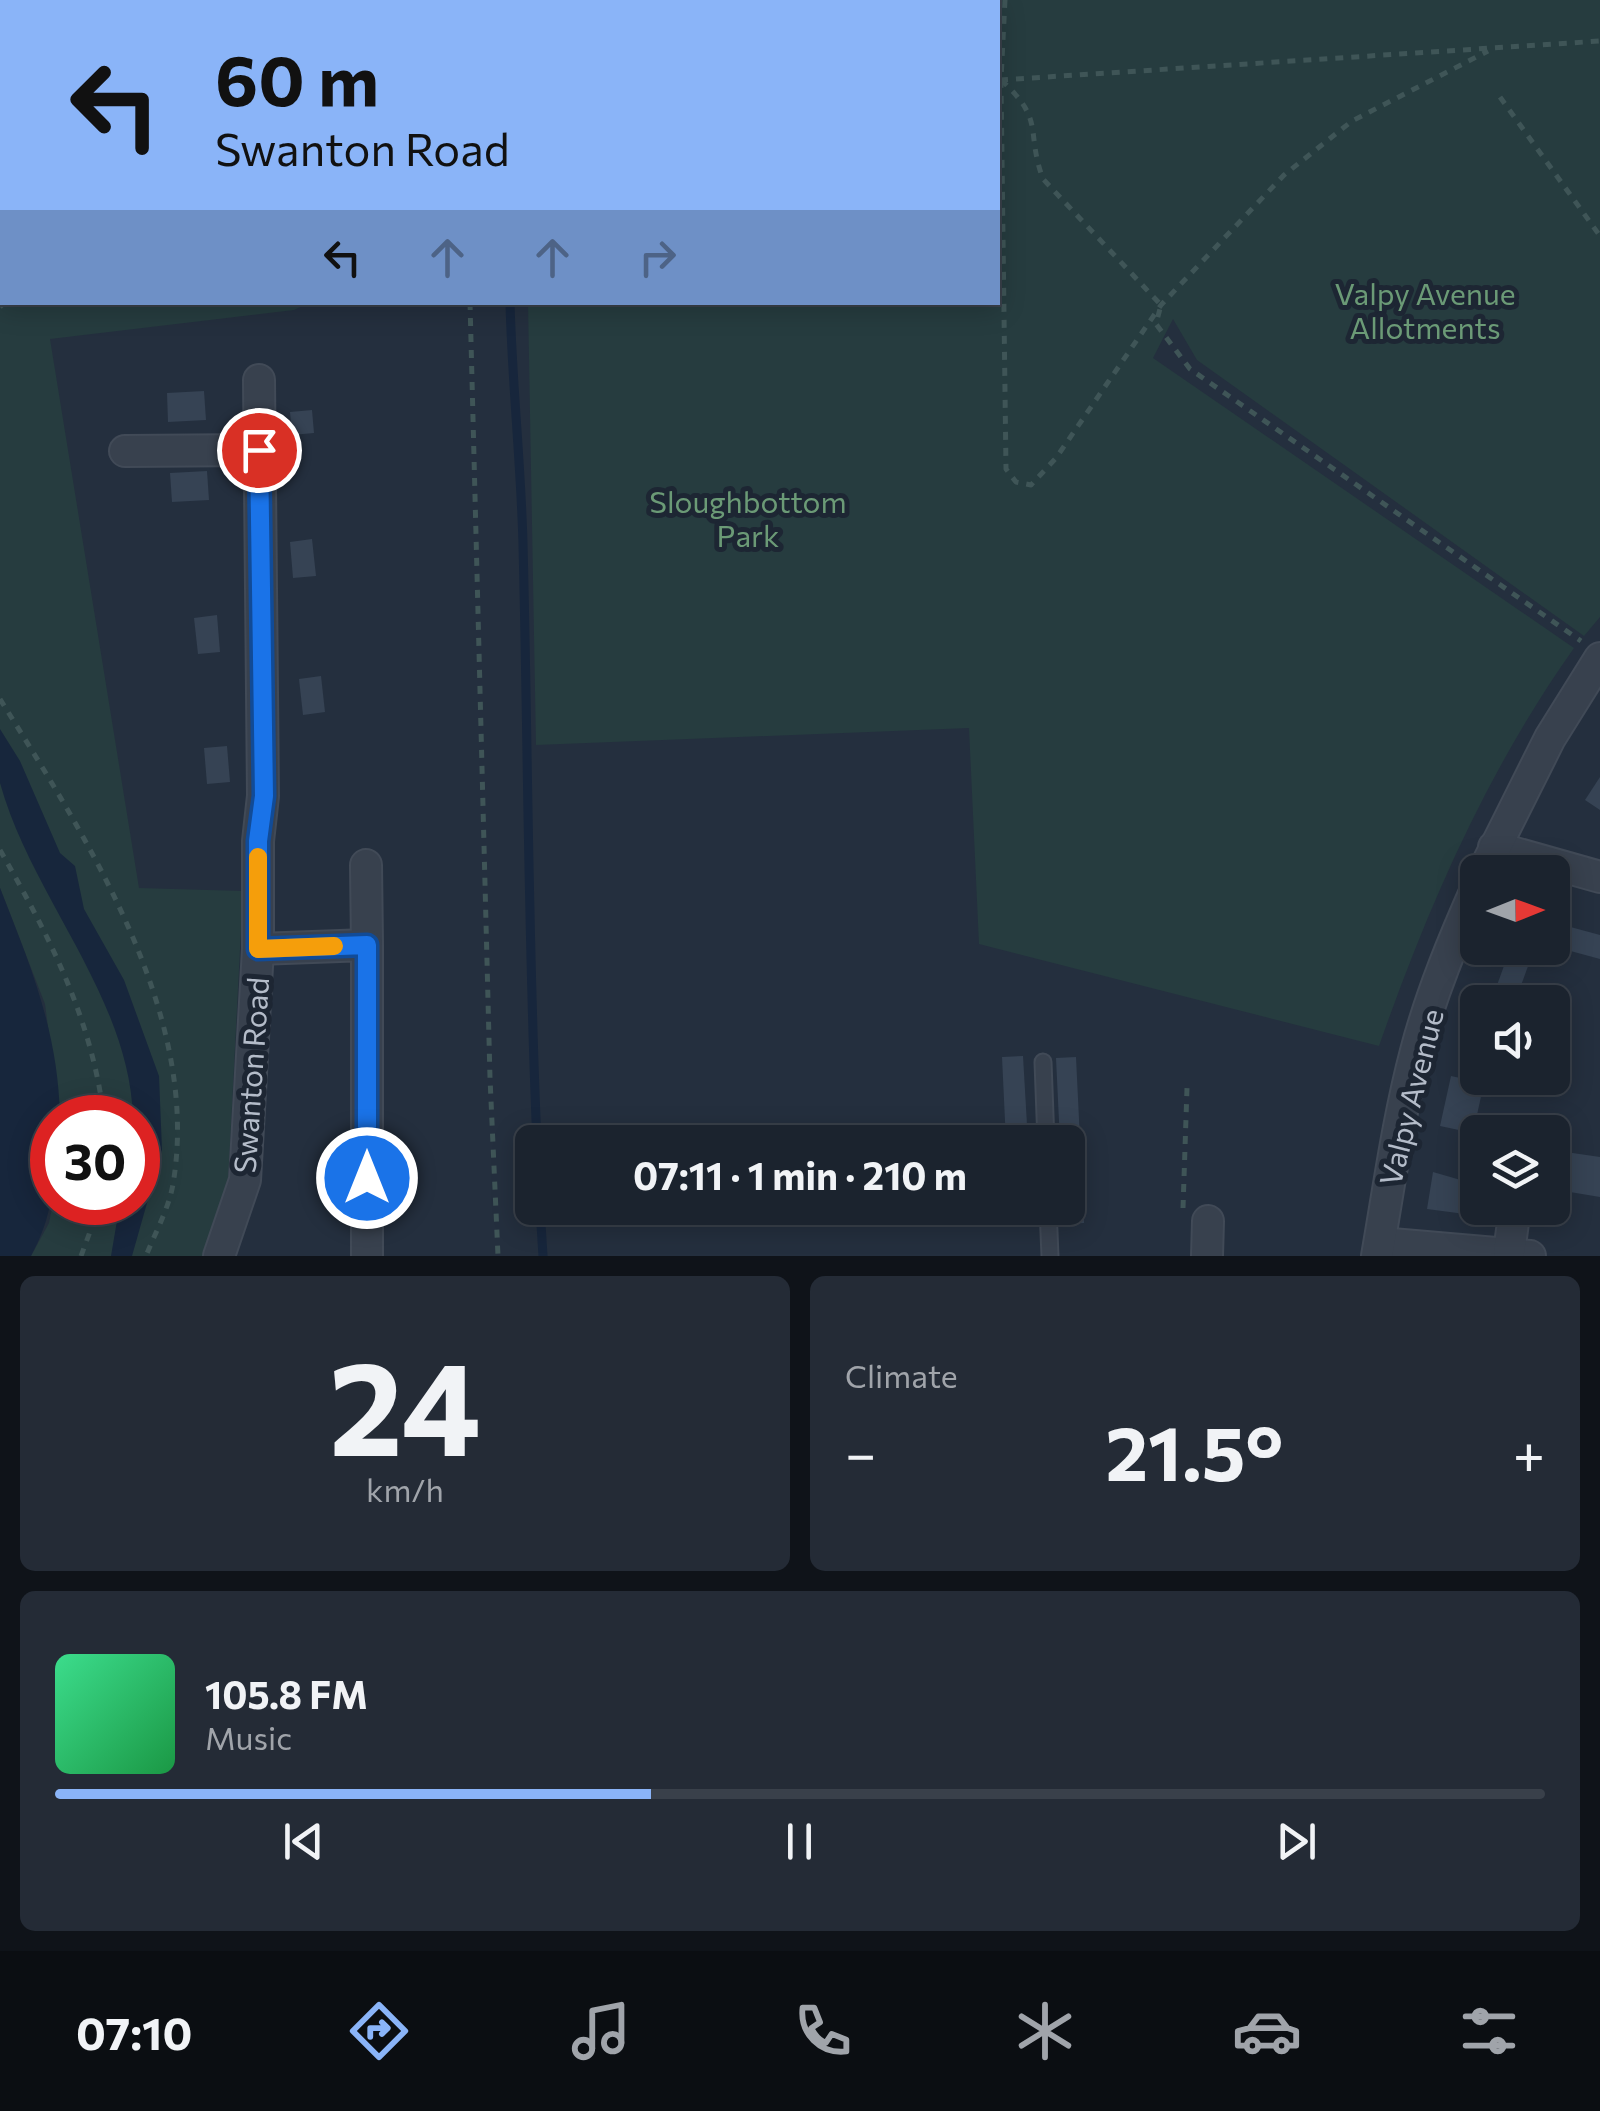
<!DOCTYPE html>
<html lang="en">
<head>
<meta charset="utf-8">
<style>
  body { margin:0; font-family:Commissioner,sans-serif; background:#242b36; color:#f1f3f6; height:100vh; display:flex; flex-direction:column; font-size:38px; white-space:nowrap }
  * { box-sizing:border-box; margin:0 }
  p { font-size:32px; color:#a0a4aa }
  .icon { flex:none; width:55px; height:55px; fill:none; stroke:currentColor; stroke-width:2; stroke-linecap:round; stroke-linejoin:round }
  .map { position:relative; height:1256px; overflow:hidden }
  .drawer { display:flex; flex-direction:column; gap:20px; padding:20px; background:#0f1319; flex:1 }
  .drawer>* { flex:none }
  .top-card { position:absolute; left:0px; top:0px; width:1000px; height:305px; box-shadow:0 5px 25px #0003,0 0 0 2px #39404a; background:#8ab4f8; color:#111; overflow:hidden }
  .needle { width:65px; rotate:89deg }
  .buttons { position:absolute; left:1460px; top:855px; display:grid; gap:20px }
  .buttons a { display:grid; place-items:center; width:110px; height:110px; border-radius:15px; background:#1b232e; box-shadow:0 5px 25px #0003,0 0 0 2px #39404a; font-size:50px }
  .speed { position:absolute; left:30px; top:1095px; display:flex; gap:20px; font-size:50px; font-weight:700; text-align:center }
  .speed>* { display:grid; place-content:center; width:130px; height:130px; border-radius:50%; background:#1b232e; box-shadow:0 5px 25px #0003,0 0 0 2px #39404a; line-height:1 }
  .speed .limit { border:15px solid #d22; background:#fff; color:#111 }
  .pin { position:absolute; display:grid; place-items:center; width:85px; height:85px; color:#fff; margin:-42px; border:5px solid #fff; border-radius:50%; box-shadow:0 2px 10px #0007 }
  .me { position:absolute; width:110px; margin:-55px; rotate:0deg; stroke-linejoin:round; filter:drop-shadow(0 0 8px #0008) }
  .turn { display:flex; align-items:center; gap:35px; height:210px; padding:0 50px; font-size:45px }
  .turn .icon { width:130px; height:130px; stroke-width:2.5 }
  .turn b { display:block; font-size:70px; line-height:85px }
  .lanes { display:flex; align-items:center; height:95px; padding:0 50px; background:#0003; justify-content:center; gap:50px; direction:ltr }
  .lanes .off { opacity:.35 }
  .big { font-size:75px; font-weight:700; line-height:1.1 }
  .drawer .widget { flex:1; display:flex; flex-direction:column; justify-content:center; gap:15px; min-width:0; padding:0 35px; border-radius:15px; background:#242b36 }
  .drawer .dial { align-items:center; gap:0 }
  .dial b { font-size:130px; line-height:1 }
  .song { display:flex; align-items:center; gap:30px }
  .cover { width:120px; height:120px; border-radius:15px; background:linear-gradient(135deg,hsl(150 70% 55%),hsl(140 70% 35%)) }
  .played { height:10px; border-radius:5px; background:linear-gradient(90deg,#8ab4f8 40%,#39404a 40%) }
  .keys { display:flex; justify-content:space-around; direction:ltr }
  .heat { display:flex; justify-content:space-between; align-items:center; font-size:55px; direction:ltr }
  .drawer .tiles { flex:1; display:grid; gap:20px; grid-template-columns:1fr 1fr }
  .widget:last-child { grid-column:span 2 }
  .trip { position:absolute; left:515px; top:1125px; width:570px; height:100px; border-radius:15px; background:#1b232e; box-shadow:0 5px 25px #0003,0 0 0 2px #39404a; font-weight:700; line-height:100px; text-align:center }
  .tab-bar { display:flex; height:160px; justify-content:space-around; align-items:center; background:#0b0e12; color:#a0a4aa }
  .tab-bar .icon { width:70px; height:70px }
  .tab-bar .on { color:#8ab4f8 }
  .tab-bar b { font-size:45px; color:#f1f3f6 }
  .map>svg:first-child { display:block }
  .green { fill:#263c3f }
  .water { fill:#17263c }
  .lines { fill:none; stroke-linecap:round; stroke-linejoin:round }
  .stream { stroke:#17263c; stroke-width:9 }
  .building { fill:#364354 }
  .lane-casing { stroke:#414a57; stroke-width:19 }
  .street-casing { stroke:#414a57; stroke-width:34 }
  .path { stroke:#3f5557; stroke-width:5; stroke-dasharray:8 8; stroke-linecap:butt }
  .lane { stroke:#38414e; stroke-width:15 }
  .street { stroke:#38414e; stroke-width:30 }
  .route-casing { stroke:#114b97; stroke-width:25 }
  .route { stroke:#1a73e8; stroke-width:18 }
  .slow { stroke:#f59e0b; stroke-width:18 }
  .labels { text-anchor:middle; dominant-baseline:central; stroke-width:10; stroke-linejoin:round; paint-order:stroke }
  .park-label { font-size:30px; fill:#6b9a76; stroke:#1d2633 }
  .street-label { font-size:30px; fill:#b4bcc9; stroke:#1d2633 }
</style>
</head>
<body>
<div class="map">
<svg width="1600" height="1256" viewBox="0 0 1600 1256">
  <rect width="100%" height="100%" fill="#242f3e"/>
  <g class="green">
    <polygon points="0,0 411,0 2,2 2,302 309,303 294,310 50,339 139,888 243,891 228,1184 207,1256 31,1256 49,1223 53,1203 138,1202 138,1118 60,1117 45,1004 0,888"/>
    <path d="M523,0H1600V617L1584,636L1197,360L1173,319L1153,358L1574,648C1487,771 1429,904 1379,1046L979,944L969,728L536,745L528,303L998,302V2Z"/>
  </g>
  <g class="water">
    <path d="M0,729L20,761L60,853L75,866L84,909L124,980L159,1076L162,1150L132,1256H111L120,1203L138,1202V1118L133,1117C129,996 32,898 0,783C0,768 0,745 0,729Z"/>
    <path d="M0,888C31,967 58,1031 60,1117L52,1118C52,1175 59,1204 31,1256H0Z"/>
  </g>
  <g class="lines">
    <g class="stream">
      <polyline points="502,0 502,2"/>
      <path d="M510,302C512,383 521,464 523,544C528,744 528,943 537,1142"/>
      <polyline points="540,1208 543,1256"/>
    </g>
  </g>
  <g class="building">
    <polygon points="204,391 206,420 168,422 167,393"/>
    <polygon points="312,410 314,433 292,435 290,412"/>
    <polygon points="207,471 209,500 172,502 170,473"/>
    <polygon points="312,539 316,576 293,578 290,542"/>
    <polygon points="217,615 220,652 198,654 194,618"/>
    <polygon points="321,676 325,712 303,715 299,679"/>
    <polygon points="227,746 230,782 207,784 204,748"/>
    <polygon points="1600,777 1600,810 1585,800"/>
    <polygon points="1552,922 1600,935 1600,959 1552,946"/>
    <polygon points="1510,949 1531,958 1515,1002 1491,1002"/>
    <polygon points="1023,1056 1028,1142 1006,1142 1002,1057"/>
    <polygon points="1076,1057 1084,1223 1063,1224 1063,1208 1068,1208 1068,1142 1060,1142 1056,1058"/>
    <polygon points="1451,1076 1484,1083 1473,1133 1440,1126"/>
    <polygon points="1552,1150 1600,1157 1600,1197 1552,1189"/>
    <polygon points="1433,1172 1478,1185 1480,1216 1427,1209"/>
    <polygon points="1009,1208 1031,1208 1031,1221 1010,1222"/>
  </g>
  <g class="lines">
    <g class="lane-casing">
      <g id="lane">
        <polyline points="1043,1062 1046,1142"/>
        <polyline points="1048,1208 1050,1256"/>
      </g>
    </g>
    <g class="street-casing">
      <g id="street">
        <polyline points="125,451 259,450"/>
        <polyline points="1494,847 1600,877"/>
        <polyline points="366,865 367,945"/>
        <polyline points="1483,872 1550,738 1600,658"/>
        <polyline points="258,949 367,945 367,1256"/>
        <polyline points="1380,1243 1530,1256"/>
        <polyline points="1509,1252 1515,1208"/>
        <polyline points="219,1256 245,1180 258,949 258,841 263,796 259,380"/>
        <polyline points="1207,1256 1208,1221"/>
        <path d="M1377,1256C1389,1187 1398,1119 1416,1051C1431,994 1454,939 1478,885"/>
      </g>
    </g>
    <g class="path">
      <polyline points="446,0 449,2"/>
      <polyline points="458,0 459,2"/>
      <polyline points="1005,0 1001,80 1006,469 1016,482 1031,485 1056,458 1161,305 1284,175 1352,121 1488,51"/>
      <polyline points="1000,80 1600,41"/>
      <path d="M1001,80C1046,121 1025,130 1043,179L1161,305L1156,324L1190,369L1581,641"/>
      <polyline points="1500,97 1600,236"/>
      <polyline points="470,302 490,1078 498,1256"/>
      <polyline points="0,307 5,302"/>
      <path d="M0,699C85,836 202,1014 173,1184C169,1208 155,1233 146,1256"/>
      <path d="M0,850C49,936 92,1018 104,1118"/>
      <polyline points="1183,1208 1187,1088"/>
      <polyline points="81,1256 101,1202"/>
    </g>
    <use href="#lane" class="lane"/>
    <use href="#street" class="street"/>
  </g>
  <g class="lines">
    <g class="route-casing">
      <polyline id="route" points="259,450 264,796 258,841 258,949 367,945 367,1178"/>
    </g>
    <use href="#route" class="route"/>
    <polyline class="slow" points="258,857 258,949 334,946"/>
  </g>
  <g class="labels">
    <g class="park-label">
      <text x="1425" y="292">Valpy Avenue<tspan x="1425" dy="34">Allotments</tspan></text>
      <text x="748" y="500">Sloughbottom<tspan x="748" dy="34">Park</tspan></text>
    </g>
    <g class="street-label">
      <text transform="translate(250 1075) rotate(-86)">Swanton Road</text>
      <text transform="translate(1410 1097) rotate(-76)">Valpy Avenue</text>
    </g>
  </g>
</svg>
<div class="buttons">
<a><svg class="needle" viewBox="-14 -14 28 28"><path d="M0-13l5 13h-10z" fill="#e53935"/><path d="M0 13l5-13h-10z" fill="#a0a4aa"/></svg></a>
<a><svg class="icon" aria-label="sound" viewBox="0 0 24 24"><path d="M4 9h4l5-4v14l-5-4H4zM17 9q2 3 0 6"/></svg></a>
<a><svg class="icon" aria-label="layers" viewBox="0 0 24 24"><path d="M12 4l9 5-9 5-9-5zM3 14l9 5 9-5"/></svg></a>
</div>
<div class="speed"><div class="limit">30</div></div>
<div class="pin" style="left:259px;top:450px;background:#d93025"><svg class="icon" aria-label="arrive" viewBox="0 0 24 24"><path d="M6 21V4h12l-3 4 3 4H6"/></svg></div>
<svg class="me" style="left:367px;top:1178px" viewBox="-20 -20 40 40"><circle r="17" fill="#1a73e8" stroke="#fff" stroke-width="3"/><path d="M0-11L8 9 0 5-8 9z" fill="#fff"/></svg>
<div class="trip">07:11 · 1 min · 210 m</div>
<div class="top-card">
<div class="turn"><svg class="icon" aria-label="left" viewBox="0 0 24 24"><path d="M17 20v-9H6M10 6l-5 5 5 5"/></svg><div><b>60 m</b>Swanton Road</div></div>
<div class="lanes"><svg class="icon" aria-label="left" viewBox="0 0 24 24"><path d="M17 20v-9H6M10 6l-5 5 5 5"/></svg><svg class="icon off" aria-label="ahead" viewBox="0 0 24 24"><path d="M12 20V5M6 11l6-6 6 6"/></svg><svg class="icon off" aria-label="ahead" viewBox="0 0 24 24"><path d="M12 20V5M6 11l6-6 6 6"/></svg><svg class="icon off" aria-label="right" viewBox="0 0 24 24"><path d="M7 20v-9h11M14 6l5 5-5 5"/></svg></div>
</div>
</div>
<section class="drawer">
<div class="tiles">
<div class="widget dial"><b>24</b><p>km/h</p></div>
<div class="widget"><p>Climate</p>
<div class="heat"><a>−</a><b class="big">21.5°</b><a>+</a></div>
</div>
<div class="widget">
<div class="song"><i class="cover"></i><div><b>105.8 FM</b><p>Music</p></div></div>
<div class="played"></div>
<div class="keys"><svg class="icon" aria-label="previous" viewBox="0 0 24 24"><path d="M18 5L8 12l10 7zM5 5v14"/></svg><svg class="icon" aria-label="pause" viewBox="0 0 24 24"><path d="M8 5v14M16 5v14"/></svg><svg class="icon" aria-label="next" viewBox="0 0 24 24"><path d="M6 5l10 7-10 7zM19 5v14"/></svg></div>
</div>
</div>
</section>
<nav class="tab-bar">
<b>07:10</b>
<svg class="icon on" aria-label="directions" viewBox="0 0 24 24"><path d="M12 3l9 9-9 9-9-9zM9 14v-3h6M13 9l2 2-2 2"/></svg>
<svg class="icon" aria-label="music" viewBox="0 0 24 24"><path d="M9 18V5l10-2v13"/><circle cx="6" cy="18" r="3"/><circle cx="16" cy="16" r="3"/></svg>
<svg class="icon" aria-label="phone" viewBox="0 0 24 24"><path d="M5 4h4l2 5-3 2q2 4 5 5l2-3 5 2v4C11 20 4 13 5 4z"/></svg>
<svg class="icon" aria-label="climate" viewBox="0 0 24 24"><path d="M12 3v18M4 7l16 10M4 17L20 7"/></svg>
<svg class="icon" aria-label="car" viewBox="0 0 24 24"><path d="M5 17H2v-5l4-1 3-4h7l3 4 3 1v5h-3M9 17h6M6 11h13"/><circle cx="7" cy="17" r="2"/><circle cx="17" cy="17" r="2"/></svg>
<svg class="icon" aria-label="filters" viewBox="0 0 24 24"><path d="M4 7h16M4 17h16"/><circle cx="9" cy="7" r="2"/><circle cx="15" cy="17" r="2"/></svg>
</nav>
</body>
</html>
